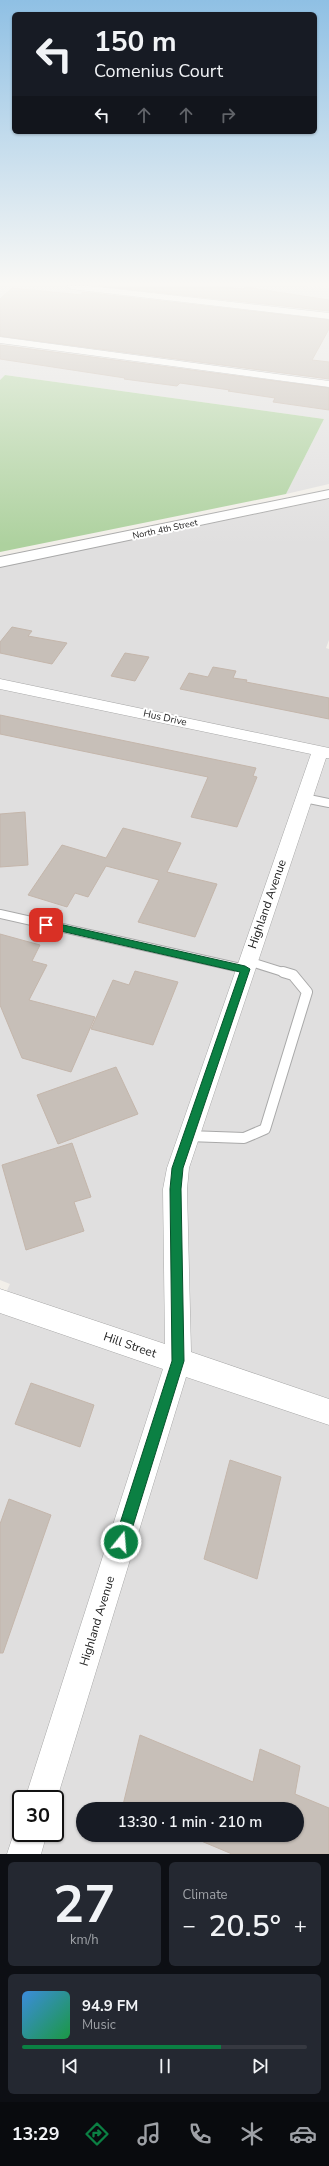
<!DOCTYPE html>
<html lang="en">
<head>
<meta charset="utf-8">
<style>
  body { margin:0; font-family:"Nunito Sans",sans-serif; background:#242831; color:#f1f3f6; height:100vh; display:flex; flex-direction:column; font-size:15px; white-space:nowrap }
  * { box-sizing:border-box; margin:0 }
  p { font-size:13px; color:#9ea1a6 }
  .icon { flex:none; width:22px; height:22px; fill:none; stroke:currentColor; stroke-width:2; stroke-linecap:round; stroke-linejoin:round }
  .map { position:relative; height:1854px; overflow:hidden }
  .side { display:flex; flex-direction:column; gap:8px; padding:8px; background:#0d0f14; flex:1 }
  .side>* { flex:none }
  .top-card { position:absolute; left:12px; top:12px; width:305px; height:122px; border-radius:6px; box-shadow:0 1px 3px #0004; background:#171b24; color:#f1f3f6; overflow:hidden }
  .speed { position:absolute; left:12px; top:1790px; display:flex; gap:8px; font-size:20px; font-weight:700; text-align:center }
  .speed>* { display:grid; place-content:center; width:52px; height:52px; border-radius:50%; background:#171b24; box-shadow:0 1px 3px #0004; line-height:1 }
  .speed .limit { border:2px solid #111; border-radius:6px; background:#fff; color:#111 }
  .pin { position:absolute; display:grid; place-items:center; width:34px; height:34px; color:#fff; margin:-17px; border-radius:8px; box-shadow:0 2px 6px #0006 }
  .me { position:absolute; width:44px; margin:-22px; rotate:17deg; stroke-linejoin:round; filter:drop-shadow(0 0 3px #0008) }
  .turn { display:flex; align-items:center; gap:14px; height:84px; padding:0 16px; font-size:18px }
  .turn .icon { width:52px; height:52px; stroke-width:2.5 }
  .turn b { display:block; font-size:28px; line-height:34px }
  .lanes { display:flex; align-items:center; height:38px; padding:0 16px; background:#0003; justify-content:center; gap:20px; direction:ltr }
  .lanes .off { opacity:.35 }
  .big { font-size:30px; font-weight:600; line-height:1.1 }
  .side .tile { flex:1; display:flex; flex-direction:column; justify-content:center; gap:6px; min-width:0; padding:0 14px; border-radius:6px; background:#242831 }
  .side .dial { align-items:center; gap:0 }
  .dial b { font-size:52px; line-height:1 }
  .song { display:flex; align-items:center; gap:12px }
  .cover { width:48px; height:48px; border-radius:6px; background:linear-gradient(135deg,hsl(210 70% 55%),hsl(140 70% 35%)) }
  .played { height:4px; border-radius:2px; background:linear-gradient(90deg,#0b8043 70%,#363941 70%) }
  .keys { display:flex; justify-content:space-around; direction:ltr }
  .heat { display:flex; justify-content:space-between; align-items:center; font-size:22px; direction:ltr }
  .side .tiles { flex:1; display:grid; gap:8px; grid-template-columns:1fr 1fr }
  .tile:last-child { grid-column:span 2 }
  .trip { position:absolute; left:76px; top:1802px; width:228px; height:40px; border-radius:20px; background:#171b24; box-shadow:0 1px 3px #0004; font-weight:600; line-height:40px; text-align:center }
  .tabs { display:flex; height:64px; justify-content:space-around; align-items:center; background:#090b0e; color:#9ea1a6 }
  .tabs .icon { width:28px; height:28px }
  .tabs .active { color:#0b8043 }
  .tabs b { font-size:18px; color:#f1f3f6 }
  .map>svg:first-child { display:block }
  .residential { fill:#e0dfdf; fill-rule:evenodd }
  .forest { fill:#add19e }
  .building { fill:#c7bfb8; stroke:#c4b6ab }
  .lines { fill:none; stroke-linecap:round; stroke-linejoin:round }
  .service-far1-casing { stroke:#a9a9a9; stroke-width:10 }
  .service-casing { stroke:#a9a9a9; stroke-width:12 }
  .minor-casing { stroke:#a9a9a9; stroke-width:1 }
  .tertiary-casing { stroke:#a9a9a9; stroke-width:2 }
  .service-far1 { stroke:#fff; stroke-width:8 }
  .service { stroke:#fff; stroke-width:10 }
  .minor { fill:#fff; fill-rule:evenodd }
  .tertiary { fill:#fff; fill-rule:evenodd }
  .route { fill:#0b8043; stroke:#07532c }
  .labels { text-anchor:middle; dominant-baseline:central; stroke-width:4; stroke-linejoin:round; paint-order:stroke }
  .far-street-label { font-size:9px; fill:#222; stroke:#fff }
  .street-label { font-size:10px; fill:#222; stroke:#fff }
  .near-street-label { font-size:12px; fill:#222; stroke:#fff }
</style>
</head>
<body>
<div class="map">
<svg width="329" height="1854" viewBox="0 0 329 1854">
  <rect width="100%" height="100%" fill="#f2efe9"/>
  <g class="residential">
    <polygon points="0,286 304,286 329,288 329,484 286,494 324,419 5,375 0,380"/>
    <path d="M329,499V640L326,648L329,649V1854H0V1305L10,1284L0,1280V567ZM21,1799H55V1833H21ZM83,1809H297V1835H83Z"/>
  </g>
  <polygon class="forest" points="5,375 324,419 286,494 0,552 0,380"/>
  <g class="building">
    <polygon points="99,286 212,286 244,289 245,287 329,300 329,311"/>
    <polygon points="12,288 82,295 82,292 329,320 329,329 312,360 329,362 329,379 0,336 0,299"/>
    <polygon points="0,345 329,388 329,410 273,402 275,398 228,391 230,390 180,383 177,386 124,379 125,378 0,359"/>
    <polygon points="12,627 32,631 28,636 67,643 52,664 0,653 0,642"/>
    <polygon points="125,653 149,657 135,681 111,676"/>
    <polygon points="213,667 236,671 233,678 247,680 246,682 329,698 329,719 180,689 189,673 208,677"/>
    <polygon points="0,715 256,768 253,776 257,777 237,827 191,817 208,777 0,734"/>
    <polygon points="25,812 28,865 0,867 0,814"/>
    <polygon points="123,828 181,843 167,872 217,884 195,937 138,922 159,880 106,866 88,897 75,893 67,907 28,895 62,845 106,858"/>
    <polygon points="0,934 40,945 32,961 47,965 29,1000 95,1017 71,1072 22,1058 0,1005"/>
    <polygon points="135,971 178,982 153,1045 91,1029 113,980 129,985"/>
    <polygon points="116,1067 138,1114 58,1144 37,1095"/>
    <polygon points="72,1143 91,1197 74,1202 84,1231 26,1250 2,1165"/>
    <polygon points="31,1383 94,1405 80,1447 15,1424"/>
    <polygon points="230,1460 281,1477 257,1579 204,1559"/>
    <polygon points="9,1499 51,1515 3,1653 0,1653 0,1524"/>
    <polygon points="140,1735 253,1782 260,1749 300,1766 295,1794 329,1808 329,1854 232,1854 187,1835 297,1835 297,1809 122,1809"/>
  </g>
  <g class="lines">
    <g class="service-far1-casing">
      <g id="service-far1">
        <polyline points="304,798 329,803"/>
        <polyline points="0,914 245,969"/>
        <polyline points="248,961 286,973"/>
      </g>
    </g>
    <g class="service-casing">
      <polyline id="service" points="188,1136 244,1138 265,1129 307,992 293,975 283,972"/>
    </g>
    <g class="minor-casing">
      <g id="minor">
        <polygon points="67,286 90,286 329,313 329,319 71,289"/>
        <polygon points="0,337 329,381 329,387 0,343"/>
        <polygon points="0,679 329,748 329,758 326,758 189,1168 187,1189 191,1352 329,1399 329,1425 186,1377 55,1805 55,1799 25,1799 163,1369 0,1313 0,1289 165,1344 163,1189 167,1168 311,754 0,689"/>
        <polygon points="21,1820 21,1833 47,1833 41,1854 7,1854 18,1821"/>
      </g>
    </g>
    <g class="tertiary-casing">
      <polygon id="tertiary" points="329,490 329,498 0,567 0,557"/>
    </g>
    <use href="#service-far1" class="service-far1"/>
    <use href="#service" class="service"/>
    <use href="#minor" class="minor"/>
    <use href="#tertiary" class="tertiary"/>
  </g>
  <linearGradient id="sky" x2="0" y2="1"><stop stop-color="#8fc0e4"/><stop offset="0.52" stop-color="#f9f8f5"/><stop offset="1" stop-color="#f9f8f5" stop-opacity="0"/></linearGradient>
  <rect width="329" height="545" fill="url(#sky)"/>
  <polygon class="route" points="46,921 245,966 250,969 183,1168 181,1189 184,1361 128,1542 126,1547 121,1549 116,1547 114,1542 172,1361 170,1189 172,1168 240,972 43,927 43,922"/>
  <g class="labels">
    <g class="far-street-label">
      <text transform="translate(165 529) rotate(-12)">North 4th Street</text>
    </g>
    <g class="street-label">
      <text transform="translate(165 718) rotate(12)">Hus Drive</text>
    </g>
    <g class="near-street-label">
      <text transform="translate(267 904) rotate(-71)">Highland Avenue</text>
      <text transform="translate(130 1345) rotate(19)">Hill Street</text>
      <text transform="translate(97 1621) rotate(-73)">Highland Avenue</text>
    </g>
  </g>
</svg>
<div class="speed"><div class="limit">30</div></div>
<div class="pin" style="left:46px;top:925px;background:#d93025"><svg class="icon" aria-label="arrive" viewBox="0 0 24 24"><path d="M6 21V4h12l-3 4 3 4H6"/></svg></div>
<svg class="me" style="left:121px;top:1542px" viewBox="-20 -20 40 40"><circle r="17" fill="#0b8043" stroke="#fff" stroke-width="3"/><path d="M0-11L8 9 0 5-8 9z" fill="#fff"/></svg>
<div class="trip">13:30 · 1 min · 210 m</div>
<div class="top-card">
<div class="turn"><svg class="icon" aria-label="left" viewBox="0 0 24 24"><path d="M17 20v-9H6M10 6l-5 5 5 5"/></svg><div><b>150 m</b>Comenius Court</div></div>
<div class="lanes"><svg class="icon" aria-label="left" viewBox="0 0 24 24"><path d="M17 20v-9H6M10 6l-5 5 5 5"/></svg><svg class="icon off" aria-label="ahead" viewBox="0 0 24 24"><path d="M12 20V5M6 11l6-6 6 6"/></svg><svg class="icon off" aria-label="ahead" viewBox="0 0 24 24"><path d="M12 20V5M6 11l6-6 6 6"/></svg><svg class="icon off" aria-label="right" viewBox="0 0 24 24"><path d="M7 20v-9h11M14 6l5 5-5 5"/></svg></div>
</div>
</div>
<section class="side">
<div class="tiles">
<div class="tile dial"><b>27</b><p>km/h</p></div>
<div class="tile"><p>Climate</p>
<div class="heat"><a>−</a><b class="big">20.5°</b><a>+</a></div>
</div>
<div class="tile">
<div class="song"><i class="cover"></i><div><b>94.9 FM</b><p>Music</p></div></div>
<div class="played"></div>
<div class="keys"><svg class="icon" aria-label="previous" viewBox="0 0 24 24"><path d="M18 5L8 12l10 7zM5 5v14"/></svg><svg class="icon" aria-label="pause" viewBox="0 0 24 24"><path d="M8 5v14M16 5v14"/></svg><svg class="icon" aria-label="next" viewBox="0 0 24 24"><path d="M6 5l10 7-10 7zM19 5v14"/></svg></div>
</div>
</div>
</section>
<nav class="tabs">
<b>13:29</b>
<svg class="icon active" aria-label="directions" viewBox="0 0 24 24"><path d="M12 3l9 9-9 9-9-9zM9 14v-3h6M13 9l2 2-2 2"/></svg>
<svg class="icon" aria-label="music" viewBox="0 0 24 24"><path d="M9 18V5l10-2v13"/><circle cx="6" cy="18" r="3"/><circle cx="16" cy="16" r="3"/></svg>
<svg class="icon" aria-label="phone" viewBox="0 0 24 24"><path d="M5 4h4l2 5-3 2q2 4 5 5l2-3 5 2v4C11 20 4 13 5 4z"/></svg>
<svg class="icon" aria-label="climate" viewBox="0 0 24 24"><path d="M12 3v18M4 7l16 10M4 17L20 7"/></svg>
<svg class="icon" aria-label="car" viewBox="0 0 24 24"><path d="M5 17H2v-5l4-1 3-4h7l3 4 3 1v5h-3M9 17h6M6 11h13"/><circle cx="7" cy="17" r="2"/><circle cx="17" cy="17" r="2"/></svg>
</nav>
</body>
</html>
